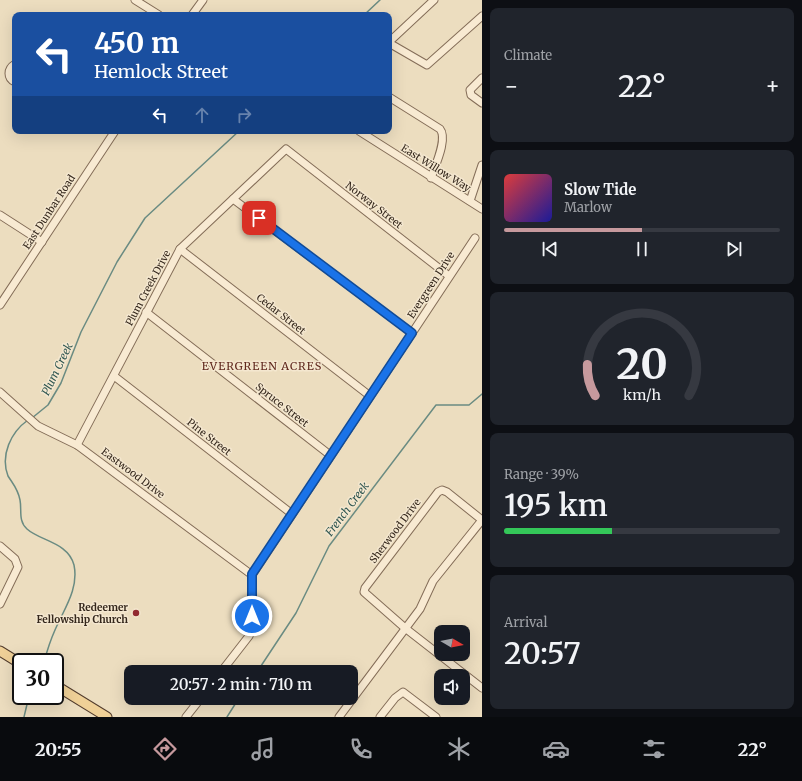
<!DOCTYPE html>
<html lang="en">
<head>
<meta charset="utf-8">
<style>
  body { margin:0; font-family:Merriweather,serif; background:#20242c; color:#f1f3f6; height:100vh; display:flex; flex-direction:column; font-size:15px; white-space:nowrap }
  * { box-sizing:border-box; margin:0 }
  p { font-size:13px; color:#9ea1a6 }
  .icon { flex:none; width:22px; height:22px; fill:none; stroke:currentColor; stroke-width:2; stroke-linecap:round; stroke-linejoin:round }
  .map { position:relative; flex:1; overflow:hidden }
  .side { display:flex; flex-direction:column; gap:8px; padding:8px; background:#0d0f14; width:320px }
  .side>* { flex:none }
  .guide { position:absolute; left:12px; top:12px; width:380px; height:122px; border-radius:8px; box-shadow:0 4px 16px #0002; background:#1a4fa0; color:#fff; overflow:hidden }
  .needle { width:26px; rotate:100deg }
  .fabs { position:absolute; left:434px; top:625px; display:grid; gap:8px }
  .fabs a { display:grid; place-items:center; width:36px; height:36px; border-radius:8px; background:#171b24; box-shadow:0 4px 16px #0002; font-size:20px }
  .speed { position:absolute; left:12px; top:653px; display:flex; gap:8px; font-size:20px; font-weight:700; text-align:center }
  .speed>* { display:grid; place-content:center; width:52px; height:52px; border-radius:50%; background:#171b24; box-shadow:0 4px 16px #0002; line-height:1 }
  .speed .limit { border:2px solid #111; border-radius:6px; background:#fff; color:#111 }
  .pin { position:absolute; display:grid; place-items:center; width:34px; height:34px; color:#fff; margin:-17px; border-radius:8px; box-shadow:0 2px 6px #0006 }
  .me { position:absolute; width:44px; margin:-22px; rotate:0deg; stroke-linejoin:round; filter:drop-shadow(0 0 3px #0008) }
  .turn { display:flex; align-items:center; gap:14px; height:84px; padding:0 16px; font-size:18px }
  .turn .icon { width:52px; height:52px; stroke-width:2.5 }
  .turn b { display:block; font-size:28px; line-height:34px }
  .lanes { display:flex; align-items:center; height:38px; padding:0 16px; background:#0003; justify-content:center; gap:20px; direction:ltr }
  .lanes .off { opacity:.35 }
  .big { font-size:30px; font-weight:600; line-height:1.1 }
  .side .tile { flex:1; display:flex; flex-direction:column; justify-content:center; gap:6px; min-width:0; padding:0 14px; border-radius:8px; background:#20242c }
  .side .dial { align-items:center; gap:0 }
  .dial svg { height:104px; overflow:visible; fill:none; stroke:#363941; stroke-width:7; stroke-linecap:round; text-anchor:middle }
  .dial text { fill:#f1f3f6; stroke:none }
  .song { display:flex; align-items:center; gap:12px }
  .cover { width:48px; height:48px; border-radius:6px; background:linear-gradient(135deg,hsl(0 70% 55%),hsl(240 70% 35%)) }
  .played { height:4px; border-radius:2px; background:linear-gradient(90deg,#c6999d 50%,#363941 50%) }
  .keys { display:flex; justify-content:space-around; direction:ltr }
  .heat { display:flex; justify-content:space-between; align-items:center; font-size:22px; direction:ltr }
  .charge { height:6px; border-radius:3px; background:linear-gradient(90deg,#34c759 39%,#363941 0) }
  .trip { position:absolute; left:124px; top:665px; width:234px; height:40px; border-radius:8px; background:#171b24; box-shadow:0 4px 16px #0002; font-weight:600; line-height:40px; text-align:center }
  .menu { display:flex; height:64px; justify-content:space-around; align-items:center; background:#090b0e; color:#9ea1a6 }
  .menu .icon { width:28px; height:28px }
  .menu .selected { color:#c6999d }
  .menu b { font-size:18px; color:#f1f3f6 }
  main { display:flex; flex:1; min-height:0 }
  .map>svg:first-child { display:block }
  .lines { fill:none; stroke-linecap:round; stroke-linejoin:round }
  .stream { stroke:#6a8b82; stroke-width:1.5 }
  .minor-casing { stroke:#846d58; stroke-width:9 }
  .major-casing { stroke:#523c2d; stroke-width:11 }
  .minor { stroke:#f8ead2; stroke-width:7 }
  .major { stroke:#efd097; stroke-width:9 }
  .route-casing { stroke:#114b97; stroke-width:10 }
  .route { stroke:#1a73e8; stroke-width:7 }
  .poi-dot { fill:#922a30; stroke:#f4e7cf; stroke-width:1.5 }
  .labels { text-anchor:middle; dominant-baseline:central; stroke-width:3; stroke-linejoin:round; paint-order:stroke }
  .street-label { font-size:10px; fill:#34271c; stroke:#f4e7cf }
  .poi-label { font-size:10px; font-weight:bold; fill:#34271c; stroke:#f4e7cf; text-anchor:end }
  .neighbourhood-label { font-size:11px; letter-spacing:1px; fill:#60281d; stroke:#f4e7cf }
  .water-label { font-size:11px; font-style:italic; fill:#2c544f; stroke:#f4e7cf }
</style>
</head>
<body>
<main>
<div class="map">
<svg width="482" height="717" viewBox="0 0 482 717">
  <rect width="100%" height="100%" fill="#ecddbf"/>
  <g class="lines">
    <g class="stream">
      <polyline points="364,15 380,0"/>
      <polyline points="32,418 48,405 61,383 81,332 117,262 145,218 239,131"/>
      <path d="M28,420C11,432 0,455 8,476C13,484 18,489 20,500C22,510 18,521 27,529C40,541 68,542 74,565C79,589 64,609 55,630C50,641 47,651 44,662"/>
      <polyline points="257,672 296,613 329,546 436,405 469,405 482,394"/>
      <polyline points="24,717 29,696"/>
      <polyline points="227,717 239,698"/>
    </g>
    <g class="minor-casing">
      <g id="minor">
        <polyline points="135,0 159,15"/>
        <polyline points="192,15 203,0"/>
        <polyline points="389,42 434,0"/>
        <polyline points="389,43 427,65 482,16"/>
        <path d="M15,64C7,69 7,78 15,82"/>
        <polyline points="482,78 470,90 471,95 482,103"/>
        <path d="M389,97L440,129C448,139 435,166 431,178"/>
        <polyline points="359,131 482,209"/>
        <polyline points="233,199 412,333"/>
        <polyline points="470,201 482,165"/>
        <polyline points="0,215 42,242"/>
        <polyline points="180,249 370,396"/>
        <polyline points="0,305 115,131"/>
        <polyline points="146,312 330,455"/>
        <polyline points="114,376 292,514"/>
        <polyline points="0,392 38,426 77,445 252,575"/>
        <polyline points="77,445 180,249 286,149 449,276"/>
        <polyline points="482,520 447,492 442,490 438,492 365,588 364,592 405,628 482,688"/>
        <polyline points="0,546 15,559 18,567 0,604"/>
        <polyline points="221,672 249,636 252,629 252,575 475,238"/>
        <polyline points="186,717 201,698"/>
        <polyline points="339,717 420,609 433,581 482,520"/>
        <polyline points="380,717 395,698 403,692 436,717"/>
      </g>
    </g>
    <g class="major-casing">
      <g id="major">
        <polyline points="0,651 21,664"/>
        <polyline points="55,685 107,717"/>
      </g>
    </g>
    <use href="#minor" class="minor"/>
    <use href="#major" class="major"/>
  </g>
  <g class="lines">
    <g class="route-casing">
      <polyline id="route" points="252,616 252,574 412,333 259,218"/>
    </g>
    <use href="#route" class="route"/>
  </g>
  <circle class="poi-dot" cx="136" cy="613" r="4"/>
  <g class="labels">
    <g class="street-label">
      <text transform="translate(436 168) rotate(32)">East Willow Way</text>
      <text transform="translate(374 205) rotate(38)">Norway Street</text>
      <text transform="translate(49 212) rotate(-57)">East Dunbar Road</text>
      <text transform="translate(431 285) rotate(-57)">Evergreen Drive</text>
      <text transform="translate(148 288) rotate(-62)">Plum Creek Drive</text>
      <text transform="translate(281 314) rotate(38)">Cedar Street</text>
      <text transform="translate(282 405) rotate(38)">Spruce Street</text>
      <text transform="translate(209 437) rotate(38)">Pine Street</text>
      <text transform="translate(133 473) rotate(37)">Eastwood Drive</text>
      <text transform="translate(395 531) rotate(-53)">Sherwood Drive</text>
    </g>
    <g class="poi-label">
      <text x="128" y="607">Redeemer<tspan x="128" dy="12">Fellowship Church</tspan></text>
    </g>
    <g class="neighbourhood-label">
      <text x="262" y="366">EVERGREEN ACRES</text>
    </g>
    <g class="water-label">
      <text transform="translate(57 369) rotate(-64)">Plum Creek</text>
      <text transform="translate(347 509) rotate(-53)">French Creek</text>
    </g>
  </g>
</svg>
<div class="fabs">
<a><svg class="needle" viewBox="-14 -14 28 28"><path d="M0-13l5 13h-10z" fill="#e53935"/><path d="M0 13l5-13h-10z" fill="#9ea1a6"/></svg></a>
<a><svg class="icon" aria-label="sound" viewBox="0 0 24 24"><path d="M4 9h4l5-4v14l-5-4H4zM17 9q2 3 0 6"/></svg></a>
</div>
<div class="speed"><div class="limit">30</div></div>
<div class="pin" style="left:259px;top:218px;background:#d93025"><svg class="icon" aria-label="arrive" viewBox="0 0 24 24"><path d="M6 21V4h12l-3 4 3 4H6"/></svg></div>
<svg class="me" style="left:252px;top:616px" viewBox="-20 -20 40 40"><circle r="17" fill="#1a73e8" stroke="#fff" stroke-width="3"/><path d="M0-11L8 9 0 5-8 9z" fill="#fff"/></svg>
<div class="trip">20:57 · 2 min · 710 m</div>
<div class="guide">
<div class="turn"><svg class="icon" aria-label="left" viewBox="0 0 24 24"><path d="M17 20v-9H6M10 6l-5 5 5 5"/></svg><div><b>450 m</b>Hemlock Street</div></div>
<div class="lanes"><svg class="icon" aria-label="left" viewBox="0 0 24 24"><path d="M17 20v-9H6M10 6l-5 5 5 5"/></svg><svg class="icon off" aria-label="ahead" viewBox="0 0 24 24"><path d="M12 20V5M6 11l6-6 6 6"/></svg><svg class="icon off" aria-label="right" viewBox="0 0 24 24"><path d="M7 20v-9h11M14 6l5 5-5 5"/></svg></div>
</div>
</div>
<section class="side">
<div class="tile"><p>Climate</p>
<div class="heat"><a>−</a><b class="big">22°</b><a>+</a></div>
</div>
<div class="tile">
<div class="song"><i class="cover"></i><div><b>Slow Tide</b><p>Marlow</p></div></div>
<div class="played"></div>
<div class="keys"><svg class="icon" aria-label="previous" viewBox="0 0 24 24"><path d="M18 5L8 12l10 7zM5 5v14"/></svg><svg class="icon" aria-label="pause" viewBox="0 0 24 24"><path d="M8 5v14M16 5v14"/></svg><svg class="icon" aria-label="next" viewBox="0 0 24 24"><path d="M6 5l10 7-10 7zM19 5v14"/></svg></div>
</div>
<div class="tile dial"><svg viewBox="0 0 100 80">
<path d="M14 69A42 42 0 1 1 86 69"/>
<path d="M14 69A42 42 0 0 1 8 45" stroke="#c6999d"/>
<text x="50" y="56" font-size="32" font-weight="700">20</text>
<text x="50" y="72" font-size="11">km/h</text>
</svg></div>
<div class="tile"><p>Range · 39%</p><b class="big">195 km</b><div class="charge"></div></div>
<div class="tile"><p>Arrival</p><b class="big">20:57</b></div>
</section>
</main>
<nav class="menu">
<b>20:55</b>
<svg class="icon selected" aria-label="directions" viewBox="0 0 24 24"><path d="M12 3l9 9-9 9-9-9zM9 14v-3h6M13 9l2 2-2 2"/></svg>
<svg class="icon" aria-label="music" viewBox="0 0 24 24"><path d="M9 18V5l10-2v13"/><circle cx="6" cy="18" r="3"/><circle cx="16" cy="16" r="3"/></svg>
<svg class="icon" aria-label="phone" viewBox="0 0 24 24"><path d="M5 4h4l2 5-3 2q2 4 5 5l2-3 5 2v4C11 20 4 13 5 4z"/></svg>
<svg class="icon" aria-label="climate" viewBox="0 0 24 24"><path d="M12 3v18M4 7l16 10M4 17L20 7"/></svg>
<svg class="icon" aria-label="car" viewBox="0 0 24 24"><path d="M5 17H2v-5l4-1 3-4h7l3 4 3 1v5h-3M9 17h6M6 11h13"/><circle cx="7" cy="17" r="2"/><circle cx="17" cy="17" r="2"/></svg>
<svg class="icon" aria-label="filters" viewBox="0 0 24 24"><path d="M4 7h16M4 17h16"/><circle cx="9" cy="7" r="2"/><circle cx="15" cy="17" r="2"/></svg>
<b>22°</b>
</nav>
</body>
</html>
